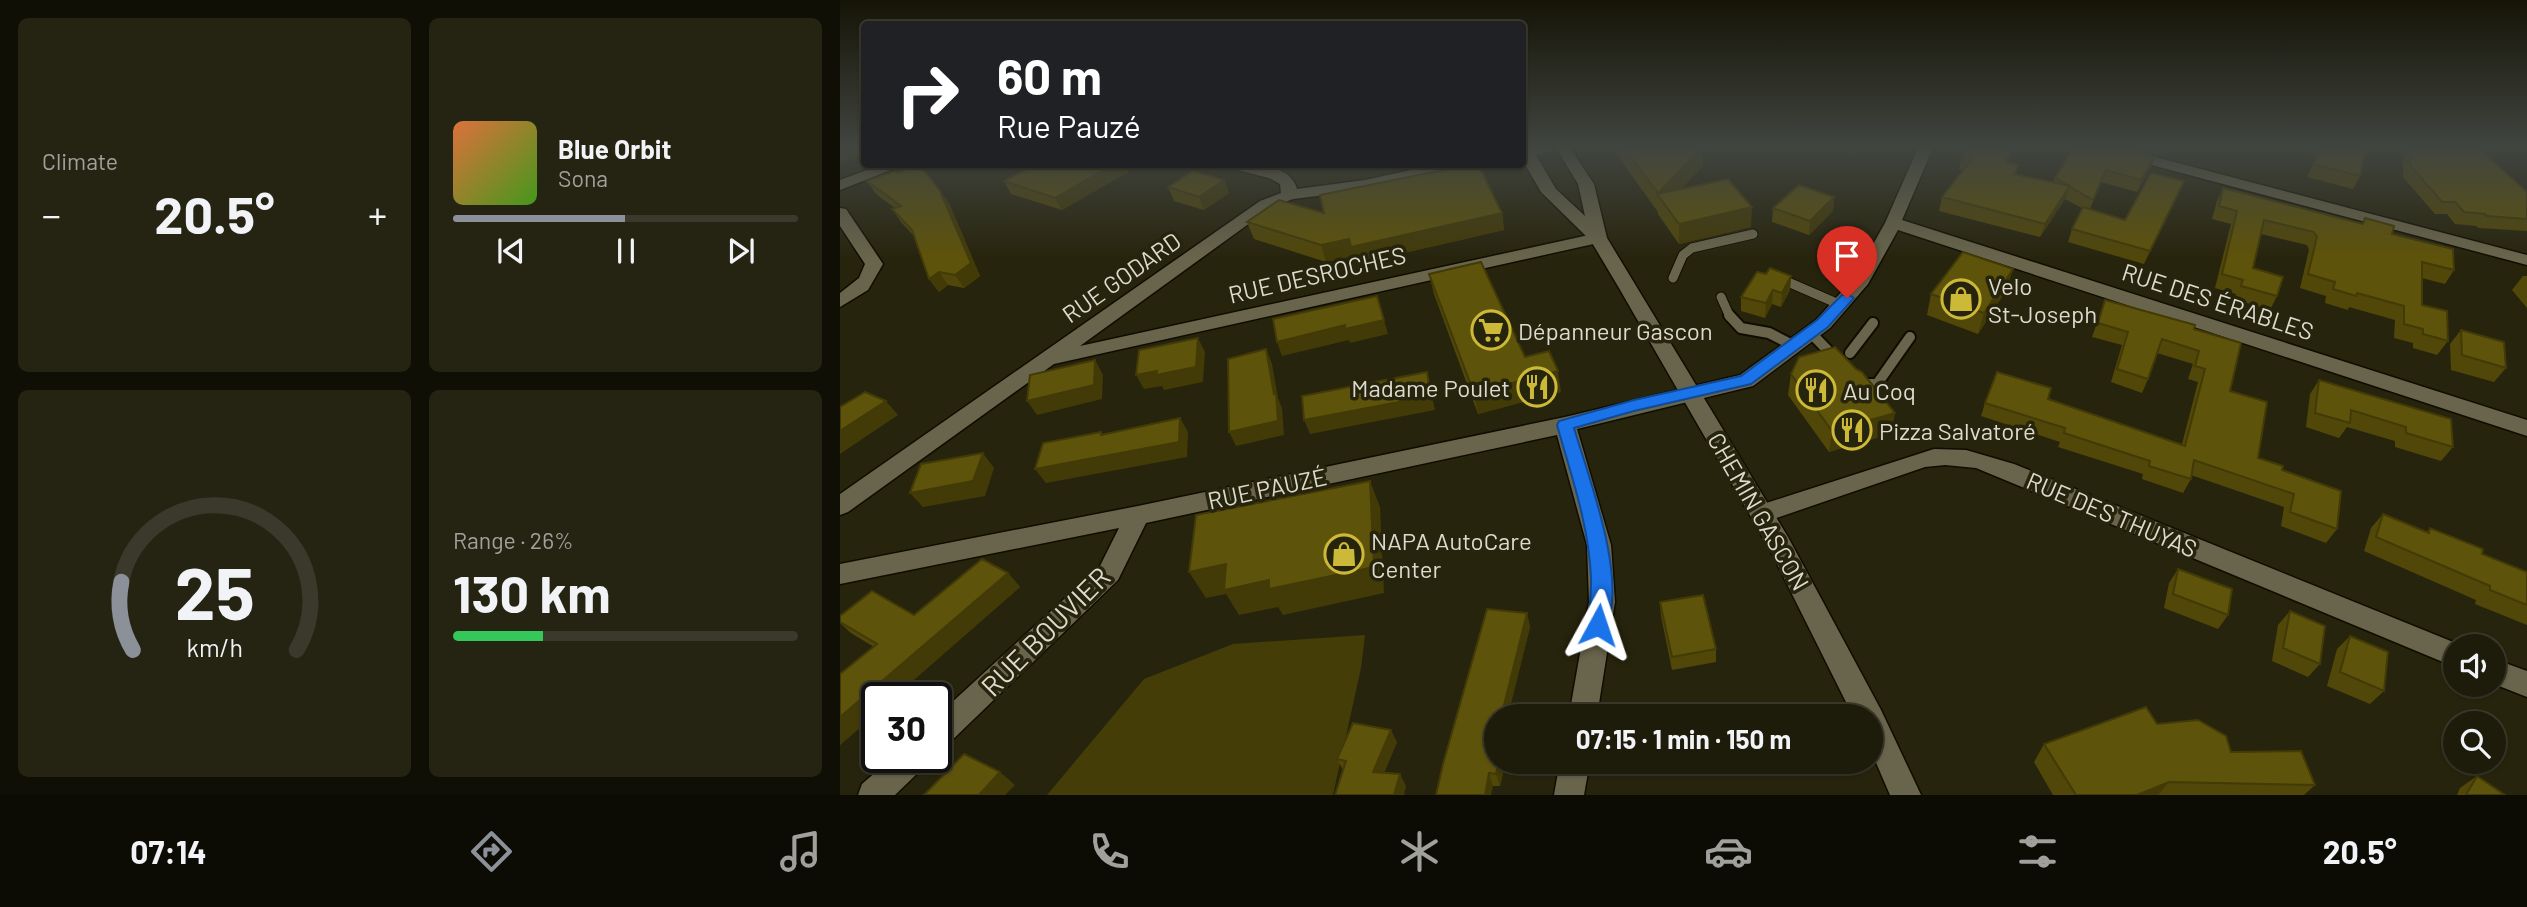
<!DOCTYPE html>
<html lang="en">
<head>
<meta charset="utf-8">
<style>
  body { margin:0; font-family:Barlow,sans-serif; background:#252413; color:#f1f3f6; height:100vh; display:flex; flex-direction:column; font-size:26px; white-space:nowrap }
  * { box-sizing:border-box; margin:0 }
  p { font-size:23px; color:#a0a19c }
  .icon { flex:none; width:38px; height:38px; fill:none; stroke:currentColor; stroke-width:2; stroke-linecap:round; stroke-linejoin:round }
  .map { position:relative; flex:1; overflow:hidden }
  .drawer { display:flex; flex-direction:column; gap:18px; padding:18px; background:#100f06; width:840px }
  .drawer>* { flex:none }
  .banner { position:absolute; left:21px; top:21px; width:665px; height:147px; border-radius:7px; box-shadow:0 2px 5px #0004,0 0 0 2px #3b392b; background:#202124; color:#fff; overflow:hidden }
  .fabs { position:absolute; left:1603px; top:634px; display:grid; gap:14px }
  .fabs a { display:grid; place-items:center; width:63px; height:63px; border-radius:50%; background:#1d1b0a; box-shadow:0 2px 5px #0004,0 0 0 2px #3b392b; font-size:35px }
  .speed { position:absolute; left:21px; top:682px; display:flex; gap:14px; font-size:35px; font-weight:700; text-align:center }
  .speed>* { display:grid; place-content:center; width:91px; height:91px; border-radius:50%; background:#1d1b0a; box-shadow:0 2px 5px #0004,0 0 0 2px #3b392b; line-height:1 }
  .speed .limit { border:4px solid #111; border-radius:10px; background:#fff; color:#111 }
  .pin { position:absolute; display:grid; place-items:center; width:60px; height:60px; color:#fff; margin:-72px -30px; border-radius:50% 50% 50% 0; rotate:-45deg; box-shadow:0 0 7px #0007 }
  .pin .icon { rotate:45deg }
  .me { position:absolute; width:77px; margin:-38px; rotate:5deg; stroke-linejoin:round; filter:drop-shadow(0 0 5px #0008) }
  .turn { display:flex; align-items:center; gap:24px; height:147px; padding:0 21px; font-size:32px }
  .turn .icon { width:91px; height:91px; stroke-width:2.5 }
  .turn b { display:block; font-size:49px; line-height:60px }
  .big { font-size:52px; font-weight:700; line-height:1.1 }
  .drawer .card { flex:1; display:flex; flex-direction:column; justify-content:center; gap:10px; min-width:0; padding:0 24px; border-radius:10px; background:#252413 }
  .drawer .dial { align-items:center; gap:0 }
  .dial svg { height:182px; overflow:visible; fill:none; stroke:#3b392b; stroke-width:7; stroke-linecap:round; text-anchor:middle }
  .dial text { fill:#f1f3f6; stroke:none }
  .song { display:flex; align-items:center; gap:21px }
  .cover { width:84px; height:84px; border-radius:10px; background:linear-gradient(135deg,hsl(20 70% 55%),hsl(100 70% 35%)) }
  .played { height:7px; border-radius:4px; background:linear-gradient(90deg,#8c9099 50%,#3b392b 50%) }
  .keys { display:flex; justify-content:space-around; direction:ltr }
  .heat { display:flex; justify-content:space-between; align-items:center; font-size:38px; direction:ltr }
  .charge { height:10px; border-radius:5px; background:linear-gradient(90deg,#34c759 26%,#3b392b 0) }
  .drawer .tiles { flex:1; display:grid; gap:18px; grid-template-columns:repeat(2,1fr) }
  .trip { position:absolute; left:644px; top:704px; width:399px; height:70px; border-radius:35px; background:#1d1b0a; box-shadow:0 2px 5px #0004,0 0 0 2px #3b392b; font-weight:700; line-height:70px; text-align:center }
  .menu { display:flex; height:112px; justify-content:space-around; align-items:center; background:#0c0b04; color:#a0a19c }
  .menu .icon { width:49px; height:49px }
  .menu .on { color:#8c9099 }
  .menu b { font-size:32px; color:#f1f3f6 }
  main { display:flex; flex:1; min-height:0 }
  .map>svg:first-child { display:block }
  .green { fill:#443d07 }
  .lines { fill:none; stroke-linecap:round; stroke-linejoin:round }
  .lane-far1-casing { stroke:#100d00; stroke-width:11 }
  .lane-casing { stroke:#100d00; stroke-width:14 }
  .street-casing { stroke:#100d00; stroke-width:3 }
  .secondary-casing { stroke:#100d00; stroke-width:3 }
  .lane-far1 { stroke:#69654c; stroke-width:9 }
  .lane { stroke:#69654c; stroke-width:10 }
  .street { fill:#69654c; fill-rule:evenodd }
  .secondary { fill:#69654c; fill-rule:evenodd }
  .wall { fill:#514709 }
  .shaded-wall { fill:#423a07 }
  .building { fill:#5e530a; stroke:#423a07; stroke-width:2 }
  .route { fill:#1a73e8; stroke:#114b97; stroke-width:2 }
  .labels { text-anchor:middle; dominant-baseline:central; stroke-width:7; stroke-linejoin:round; paint-order:stroke }
  .street-label { font-size:24px; fill:#dddbce; stroke:#27240d }
  .poi-label { font-size:24px; fill:#dddbce; stroke:#27240d; text-anchor:start }
  .near-street-label { font-size:28px; fill:#dddbce; stroke:#27240d }
</style>
</head>
<body>
<main>
<section class="drawer">
<div class="tiles">
<div class="card"><p>Climate</p>
<div class="heat"><a>−</a><b class="big">20.5°</b><a>+</a></div>
</div>
<div class="card">
<div class="song"><i class="cover"></i><div><b>Blue Orbit</b><p>Sona</p></div></div>
<div class="played"></div>
<div class="keys"><svg class="icon" aria-label="previous" viewBox="0 0 24 24"><path d="M18 5L8 12l10 7zM5 5v14"/></svg><svg class="icon" aria-label="pause" viewBox="0 0 24 24"><path d="M8 5v14M16 5v14"/></svg><svg class="icon" aria-label="next" viewBox="0 0 24 24"><path d="M6 5l10 7-10 7zM19 5v14"/></svg></div>
</div>
<div class="card dial"><svg viewBox="0 0 100 80">
<path d="M14 69A42 42 0 1 1 86 69"/>
<path d="M14 69A42 42 0 0 1 9 39" stroke="#8c9099"/>
<text x="50" y="56" font-size="32" font-weight="700">25</text>
<text x="50" y="72" font-size="11">km/h</text>
</svg></div>
<div class="card"><p>Range · 26%</p><b class="big">130 km</b><div class="charge"></div></div>
</div>
</section>
<div class="map">
<svg width="1687" height="795" viewBox="0 0 1687 795">
  <rect width="100%" height="100%" fill="#27240d"/>
  <polygon class="green" points="525,635 521,668 493,795 207,795 304,679 393,644"/>
  <g class="lines">
    <g class="lane-far1-casing">
      <g id="lane-far1">
        <polyline points="833,278 843,255 852,248 913,234"/>
        <polyline points="941,279 1001,305"/>
        <polyline points="881,297 890,317"/>
      </g>
    </g>
    <g class="lane-casing">
      <g id="lane">
        <polyline points="889,315 901,328 929,333 954,346"/>
        <polyline points="971,333 996,359"/>
        <polyline points="1010,353 1033,323"/>
        <polyline points="1017,384 1037,384 1070,337"/>
      </g>
    </g>
    <g class="street-casing">
      <g id="street">
        <polygon points="1078,148 1093,148 1062,220 1687,420 1687,436 1058,230 1028,284 990,328 913,386 737,429 771,545 775,602 757,716 729,716 749,602 747,545 717,435 306,523 278,580 106,746 96,750 96,717 260,566 279,528 0,584 0,564 298,506 725,417 900,375 976,320 1014,278 1045,223"/>
        <polygon points="1256,148 1281,148 1687,255 1687,265 1259,151"/>
        <polygon points="43,164 66,164 0,190 0,180"/>
        <path d="M383,164C405,164 450,161 457,189L525,180L598,164H629L622,169L525,190L453,199L432,207L240,346L758,233L767,238L758,243L214,364L8,512L0,515V494L420,201L441,193L440,184L429,178L385,167Z"/>
        <polygon points="0,208 6,209 43,264 28,290 0,307 0,293 19,278 25,264 0,226"/>
        <polygon points="1094,449 1126,450 1174,464 1623,646 1615,646 1615,667 1136,468 1105,465 1085,467 922,523 914,521 910,514 914,507"/>
        <polygon points="1654,659 1687,671 1687,697 1654,684"/>
        <polygon points="52,758 88,758 83,768 55,795 18,795 22,784"/>
        <polygon points="720,761 750,761 744,795 714,795"/>
      </g>
    </g>
    <g class="secondary-casing">
      <polygon id="secondary" points="682,148 714,148 712,151 696,155 716,189 745,216 738,184 716,148 730,148 754,184 767,238 948,537 1041,710 1081,795 1050,795 1031,751 1031,716 1013,716 930,550 779,288 751,241 701,192 682,159"/>
    </g>
    <use href="#lane-far1" class="lane-far1"/>
    <use href="#lane" class="lane"/>
    <use href="#street" class="street"/>
    <use href="#secondary" class="secondary"/>
  </g>
  <g class="wall">
    <polygon points="772,148 863,148 863,166 841,189 911,227 839,244 818,214 818,212"/>
    <polygon points="994,148 1020,148 1013,154"/>
    <polygon points="1291,148 1322,148 1318,155"/>
    <polygon points="1481,148 1520,176 1513,189 1467,177"/>
    <polygon points="1568,148 1586,149 1586,148 1639,148 1687,192 1687,231 1639,228 1636,226 1615,224 1607,214 1595,214 1563,177 1563,157"/>
    <polygon points="1122,156 1168,162 1179,165 1176,174 1213,182 1215,178 1315,156 1311,167 1297,192 1261,182 1250,209 1285,220 1344,181 1304,264 1228,242 1232,229 1242,208 1225,199 1200,237 1099,211 1102,197 1123,170 1119,169"/>
    <polygon points="196,164 287,164 290,171 222,210 171,194 164,181"/>
    <polygon points="384,180 389,193 364,210 334,201 328,187"/>
    <polygon points="27,181 109,203 140,276 124,288 108,285 99,292 89,279 74,236 61,222 52,209 55,208 36,194"/>
    <polygon points="1383,188 1522,224 1525,218 1614,270 1605,284 1582,278 1582,305 1608,341 1597,355 1573,348 1573,343 1554,338 1555,320 1509,307 1508,310 1485,303 1486,296 1460,288 1469,250 1467,245 1421,234 1413,268 1437,296 1430,310 1394,299 1396,294 1375,288 1391,224 1372,219 1377,201"/>
    <polygon points="994,197 993,211 969,235 932,222 933,208"/>
    <polygon points="484,213 662,213 664,230 516,264 513,256 486,262 414,239 407,222"/>
    <polygon points="589,274 685,357 721,392 638,414 594,294"/>
    <polygon points="926,274 951,276 950,290 941,307 932,304 925,318 901,311 901,297"/>
    <polygon points="1683,276 1687,276 1687,308 1672,290"/>
    <polygon points="1167,289 1138,334 1087,315 1091,294"/>
    <polygon points="1265,300 1354,329 1390,391 1418,458 1442,470 1497,529 1486,543 1441,526 1444,507 1351,475 1351,479 1343,493 1302,479 1303,474 1218,447 1220,442 1141,416 1145,403 1208,399 1342,444 1358,382 1348,379 1353,364 1317,353 1308,379 1302,393 1271,382 1282,345 1252,337"/>
    <polygon points="1621,330 1666,368 1654,382 1611,370 1610,344"/>
    <polygon points="951,374 1055,413 1050,434 989,452 948,395"/>
    <polygon points="1479,380 1613,447 1601,461 1555,447 1555,441 1507,427 1499,438 1466,427 1470,394"/>
    <polygon points="1543,514 1587,532 1590,528 1642,554 1687,572 1687,625 1635,604 1636,600 1524,551 1531,528"/>
    <polygon points="1338,569 1388,615 1378,629 1324,608 1329,583"/>
    <polygon points="168,573 180,587 53,698 37,698 37,713 0,745 0,674 34,647 11,633 0,623 0,616 74,615"/>
    <polygon points="820,602 876,649 876,662 832,670 821,616"/>
    <polygon points="1450,611 1480,664 1468,677 1432,661 1438,625"/>
    <polygon points="687,613 690,627 656,761 666,761 660,786 653,786 596,795"/>
    <polygon points="1510,636 1544,691 1530,704 1487,686 1497,649"/>
    <polygon points="1317,724 1391,752 1475,785 1464,795 1213,795 1194,762 1204,744"/>
    <polygon points="557,742 544,773 566,786 503,770 497,759"/>
    <polygon points="1637,776 1665,795 1617,795 1620,788"/>
  </g>
  <g class="shaded-wall">
    <polygon points="6,148 24,148 24,155 0,164 0,150"/>
    <polygon points="862,148 863,148 863,166 825,205 818,193"/>
    <polygon points="1014,148 1020,148 1013,154"/>
    <polygon points="1172,148 1174,148 1163,175 1166,162"/>
    <polygon points="1315,156 1311,167 1297,192 1301,180"/>
    <polygon points="274,164 287,164 290,171 222,210 215,198"/>
    <polygon points="384,180 389,193 364,210 359,197"/>
    <polygon points="1344,181 1339,194 1304,264 1310,251"/>
    <polygon points="1230,186 1225,199 1200,237 1205,224"/>
    <polygon points="100,191 109,203 140,276 124,288 115,275"/>
    <polygon points="994,197 993,211 969,235 970,221"/>
    <polygon points="912,207 911,227 839,244 839,224"/>
    <polygon points="662,213 664,230 516,264 513,256 486,262 481,245 509,239"/>
    <polygon points="1173,269 1167,289 1138,334 1144,313"/>
    <polygon points="99,272 108,285 99,292 89,279"/>
    <polygon points="951,276 950,290 941,307 942,293"/>
    <polygon points="933,290 932,304 925,318 926,303"/>
    <polygon points="544,320 548,334 510,343 509,340 442,356 437,342 505,325"/>
    <polygon points="358,338 365,352 363,382 324,390 322,386 304,389 296,375"/>
    <polygon points="426,349 432,364 438,398 442,408 444,435 396,446 389,432 434,394"/>
    <polygon points="255,360 263,375 262,399 197,415 187,401"/>
    <polygon points="718,371 721,392 638,414 634,393"/>
    <polygon points="587,372 595,410 470,434 464,420"/>
    <polygon points="46,401 58,415 0,454 0,431"/>
    <polygon points="1055,413 1050,434 989,452 992,431"/>
    <polygon points="340,418 348,432 347,457 206,483 195,469"/>
    <polygon points="143,453 154,468 145,496 83,507 70,493"/>
    <polygon points="530,481 540,507 544,593 443,615 438,607 399,615 386,594 366,598 349,572 386,564"/>
    <polygon points="168,573 180,587 53,698 37,698 37,713 0,745 0,717"/>
    <polygon points="687,613 690,627 668,716 664,705"/>
    <polygon points="674,706 677,716 671,716"/>
    <polygon points="551,730 557,742 539,784 533,772"/>
    <polygon points="659,761 666,761 660,786 656,774"/>
    <polygon points="160,772 175,785 165,795 139,795"/>
    <polygon points="649,773 653,786 651,795 645,795"/>
    <polygon points="560,774 566,786 564,795 554,795"/>
    <polygon points="1329,782 1318,795 1297,795"/>
  </g>
  <g class="building">
    <polygon points="784,148 862,148 818,193"/>
    <polygon points="1128,148 1172,148 1166,162 1179,165 1174,174 1230,186 1205,224 1102,197 1132,159 1122,156"/>
    <polygon points="1233,148 1286,148 1315,156 1301,180 1266,170 1253,200 1229,186 1230,186 1215,178"/>
    <polygon points="1482,148 1526,148 1520,176 1473,164"/>
    <polygon points="1570,148 1581,148 1593,150 1593,148 1639,148 1687,192 1687,219 1647,216 1645,214 1624,212 1615,202 1602,202 1570,165"/>
    <polygon points="76,164 79,164 100,191 131,263 115,275 99,272 89,279 72,230 52,209 61,206 27,181 55,171 58,173"/>
    <polygon points="196,164 274,164 215,198 164,181"/>
    <polygon points="633,164 638,164 662,213 511,247 509,239 481,245 407,222 439,200 484,213 480,195"/>
    <polygon points="353,171 384,180 359,197 328,187"/>
    <polygon points="1311,173 1344,181 1310,251 1232,229 1243,207 1285,220"/>
    <polygon points="888,179 912,207 839,224 817,194"/>
    <polygon points="959,185 994,197 970,221 933,208"/>
    <polygon points="1383,188 1523,224 1525,218 1554,226 1552,234 1613,249 1614,270 1582,262 1582,305 1607,311 1608,341 1583,334 1583,329 1564,324 1564,306 1517,293 1516,296 1493,289 1495,282 1468,274 1477,237 1474,232 1424,220 1413,268 1443,277 1437,296 1401,286 1403,280 1382,274 1397,211 1379,206"/>
    <polygon points="1123,252 1173,269 1144,313 1091,294"/>
    <polygon points="641,262 685,357 709,351 718,371 634,393 589,274"/>
    <polygon points="930,268 951,276 942,293 933,290 926,303 901,297 917,272 926,274"/>
    <polygon points="537,296 544,320 505,329 505,325 437,342 433,319"/>
    <polygon points="1265,300 1355,325 1354,329 1401,343 1390,391 1427,402 1418,458 1443,466 1442,470 1501,491 1497,529 1450,512 1454,494 1354,460 1351,479 1309,466 1310,461 1224,433 1225,428 1145,403 1157,372 1211,388 1208,399 1345,446 1365,369 1355,366 1359,351 1322,339 1308,379 1277,369 1288,332 1258,323"/>
    <polygon points="1621,330 1664,342 1666,368 1622,355"/>
    <polygon points="358,338 356,367 316,375 317,371 296,375 299,350"/>
    <polygon points="995,347 1016,369 1022,372 1055,413 992,431 951,374 959,357"/>
    <polygon points="426,349 434,394 436,393 438,421 389,432 388,359"/>
    <polygon points="255,360 254,385 187,401 190,375"/>
    <polygon points="587,372 591,396 464,420 462,396"/>
    <polygon points="1479,380 1611,419 1613,447 1566,433 1566,427 1511,410 1510,423 1475,413"/>
    <polygon points="25,392 46,401 0,431 0,407"/>
    <polygon points="340,418 339,442 195,469 203,443 261,432 261,435"/>
    <polygon points="143,453 133,481 70,493 81,464"/>
    <polygon points="530,481 534,567 429,589 429,580 384,590 386,564 349,572 356,515"/>
    <polygon points="1543,514 1589,533 1590,528 1643,549 1642,554 1687,572 1687,605 1650,590 1650,586 1536,537"/>
    <polygon points="142,559 168,573 0,717 0,674 37,644 0,622 0,616 32,591 74,615"/>
    <polygon points="1338,569 1392,589 1388,615 1333,594"/>
    <polygon points="863,595 876,649 832,657 820,602"/>
    <polygon points="647,609 687,613 664,705 674,706 671,716 656,716 656,761 659,761 656,774 649,773 645,795 596,795 603,764"/>
    <polygon points="1450,611 1485,626 1480,664 1443,648"/>
    <polygon points="1510,636 1548,652 1544,691 1500,672"/>
    <polygon points="1306,707 1317,724 1358,720 1386,736 1391,752 1461,751 1475,785 1329,782 1297,795 1236,795 1204,744"/>
    <polygon points="513,723 551,730 533,772 560,774 554,795 495,795 506,761 497,759"/>
    <polygon points="124,754 160,772 139,795 84,795"/>
    <polygon points="1637,776 1665,795 1626,795"/>
  </g>
  <linearGradient id="sky" x2="0" y2="1"><stop stop-color="#151407"/><stop offset="0.57" stop-color="#414540"/><stop offset="1" stop-color="#414540" stop-opacity="0"/></linearGradient>
  <rect width="1687" height="259" fill="url(#sky)"/>
  <path class="route" d="M1007,294L1014,298L988,327L911,384L794,411L734,428C749,479 789,581 765,631L758,633L751,631C747,622 752,590 751,578C749,525 731,475 717,425L719,421L794,400L901,376L977,320L1002,295Z"/>
  <defs>
    <g id="shop-ring" transform="scale(2.0125)"><circle r="9.5" fill="#27240d" stroke="#cdb938" stroke-width="1.5"/><path d="M-5-2.5h2.3a2.7 3.5 0 0 1 5.4 0H5L5.5 6h-11ZM-1.5-2.5h3a1.5 2.3 0 0 0-3 0Z" fill="#cdb938"/></g>
    <g id="supermarket-ring" transform="scale(2.0125)"><circle r="9.5" fill="#27240d" stroke="#cdb938" stroke-width="1.5"/><path d="M-6-5.5h2.5l.6 2H6L4.5 2H-2.5L-4.4-4H-6ZM-1.5 3.2a1.3 1.3 0 1 0 .1 0ZM3 3.2a1.3 1.3 0 1 0 .1 0Z" fill="#cdb938"/></g>
    <g id="restaurant-ring" transform="scale(2.0125)"><circle r="9.5" fill="#27240d" stroke="#cdb938" stroke-width="1.5"/><path d="M-5-6h1v4h1v-4h1v4h1v-4h1v5L-1.5 .5V6h-2V.5L-5-1ZM5-6V6H3V1.5H1.5Q1.5-4 5-6Z" fill="#cdb938"/></g>
  </defs>
  <g fill-rule="evenodd">
    <use href="#shop-ring" x="1121" y="299"/>
    <use href="#supermarket-ring" x="651" y="330"/>
    <use href="#restaurant-ring" x="697" y="387"/>
    <use href="#restaurant-ring" x="976" y="390"/>
    <use href="#restaurant-ring" x="1012" y="430"/>
    <use href="#shop-ring" x="504" y="554"/>
  </g>
  <g class="labels">
    <g class="street-label">
      <text transform="translate(477 274) rotate(-13)">RUE DESROCHES</text>
      <text transform="translate(281 277) rotate(-35)">RUE GODARD</text>
      <text transform="translate(1378 301) rotate(18)">RUE DES ÉRABLES</text>
      <text transform="translate(427 488) rotate(-12)">RUE PAUZÉ</text>
      <text transform="translate(919 511) rotate(60)">CHEMIN GASCON</text>
      <text transform="translate(1272 514) rotate(23)">RUE DES THUYAS</text>
    </g>
    <g class="poi-label">
      <text x="1148" y="285">Velo<tspan x="1148" dy="28">St-Joseph</tspan></text>
      <text x="678" y="330">Dépanneur Gascon</text>
      <text x="670" y="387" text-anchor="end">Madame Poulet</text>
      <text x="1003" y="390">Au Coq</text>
      <text x="1039" y="430">Pizza Salvatoré</text>
      <text x="531" y="540">NAPA AutoCare<tspan x="531" dy="28">Center</tspan></text>
    </g>
    <g class="near-street-label">
      <text transform="translate(205 631) rotate(-45)">RUE BOUVIER</text>
    </g>
  </g>
</svg>
<div class="fabs">
<a><svg class="icon" aria-label="sound" viewBox="0 0 24 24"><path d="M4 9h4l5-4v14l-5-4H4zM17 9q2 3 0 6"/></svg></a>
<a><svg class="icon" aria-label="search" viewBox="0 0 24 24"><circle cx="10" cy="10" r="6"/><path d="M15 15l6 6"/></svg></a>
</div>
<div class="speed"><div class="limit">30</div></div>
<div class="pin" style="left:1007px;top:298px;background:#d93025"><svg class="icon" aria-label="arrive" viewBox="0 0 24 24"><path d="M6 21V4h12l-3 4 3 4H6"/></svg></div>
<svg class="me" style="left:758px;top:625px" viewBox="-20 -20 40 40"><path d="M0-17L14 15 0 8-14 15z" fill="#1a73e8" stroke="#fff" stroke-width="4"/></svg>
<div class="trip">07:15 · 1 min · 150 m</div>
<div class="banner">
<div class="turn"><svg class="icon" aria-label="right" viewBox="0 0 24 24"><path d="M7 20v-9h11M14 6l5 5-5 5"/></svg><div><b>60 m</b>Rue Pauzé</div></div>
</div>
</div>
</main>
<nav class="menu">
<b>07:14</b>
<svg class="icon on" aria-label="directions" viewBox="0 0 24 24"><path d="M12 3l9 9-9 9-9-9zM9 14v-3h6M13 9l2 2-2 2"/></svg>
<svg class="icon" aria-label="music" viewBox="0 0 24 24"><path d="M9 18V5l10-2v13"/><circle cx="6" cy="18" r="3"/><circle cx="16" cy="16" r="3"/></svg>
<svg class="icon" aria-label="phone" viewBox="0 0 24 24"><path d="M5 4h4l2 5-3 2q2 4 5 5l2-3 5 2v4C11 20 4 13 5 4z"/></svg>
<svg class="icon" aria-label="climate" viewBox="0 0 24 24"><path d="M12 3v18M4 7l16 10M4 17L20 7"/></svg>
<svg class="icon" aria-label="car" viewBox="0 0 24 24"><path d="M5 17H2v-5l4-1 3-4h7l3 4 3 1v5h-3M9 17h6M6 11h13"/><circle cx="7" cy="17" r="2"/><circle cx="17" cy="17" r="2"/></svg>
<svg class="icon" aria-label="filters" viewBox="0 0 24 24"><path d="M4 7h16M4 17h16"/><circle cx="9" cy="7" r="2"/><circle cx="15" cy="17" r="2"/></svg>
<b>20.5°</b>
</nav>
</body>
</html>
